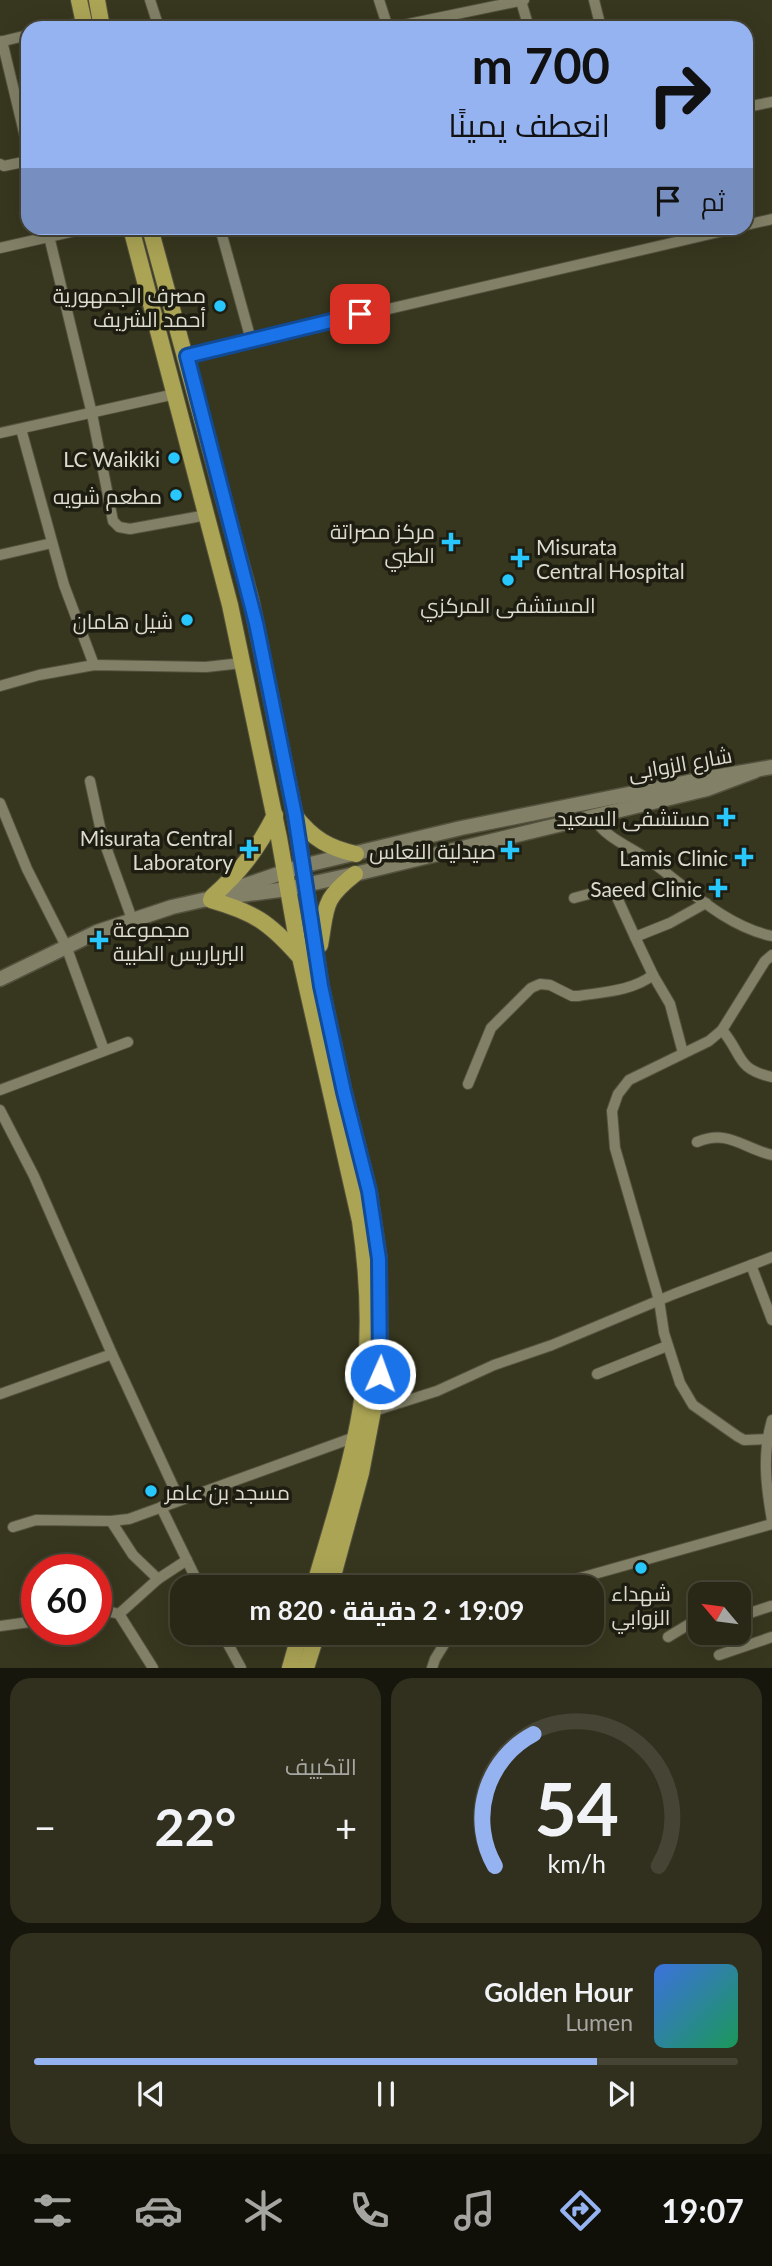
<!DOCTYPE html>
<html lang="ar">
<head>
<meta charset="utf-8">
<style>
  body { margin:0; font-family:Lato,Cairo,sans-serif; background:#31301f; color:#f1f3f6; direction:rtl; height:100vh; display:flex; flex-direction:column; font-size:26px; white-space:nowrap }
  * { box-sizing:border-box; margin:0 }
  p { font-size:23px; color:#a5a6a1 }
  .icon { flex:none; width:38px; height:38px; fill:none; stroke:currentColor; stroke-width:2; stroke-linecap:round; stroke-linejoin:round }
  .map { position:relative; height:1668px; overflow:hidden; direction:ltr }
  .side { display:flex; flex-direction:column; gap:10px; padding:10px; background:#17160c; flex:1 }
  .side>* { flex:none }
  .top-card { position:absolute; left:21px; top:21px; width:732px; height:214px; border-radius:21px; box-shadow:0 7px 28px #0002,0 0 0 2px #454435; direction:rtl; background:#95b2f1; color:#111; overflow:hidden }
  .needle { width:46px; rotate:299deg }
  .fabs { position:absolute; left:688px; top:1582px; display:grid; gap:14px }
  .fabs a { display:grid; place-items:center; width:63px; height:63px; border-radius:14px; background:#292816; box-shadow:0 7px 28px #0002,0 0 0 2px #454435; font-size:35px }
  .speed { position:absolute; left:21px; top:1554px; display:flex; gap:14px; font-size:35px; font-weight:700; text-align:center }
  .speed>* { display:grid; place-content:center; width:91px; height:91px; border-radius:50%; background:#292816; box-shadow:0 7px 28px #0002,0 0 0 2px #454435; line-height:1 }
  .speed .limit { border:10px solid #d22; background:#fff; color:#111 }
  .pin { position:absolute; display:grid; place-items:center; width:60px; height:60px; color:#fff; margin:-30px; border-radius:14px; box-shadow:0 4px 10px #0006 }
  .me { position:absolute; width:77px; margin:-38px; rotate:2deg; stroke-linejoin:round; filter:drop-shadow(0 0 5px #0008) }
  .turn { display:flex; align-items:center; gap:24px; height:147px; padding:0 28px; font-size:32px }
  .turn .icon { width:91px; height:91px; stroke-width:2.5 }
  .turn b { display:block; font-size:49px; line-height:60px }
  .then { display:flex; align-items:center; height:66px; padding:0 28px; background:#0003; gap:14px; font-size:26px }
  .big { font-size:52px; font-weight:700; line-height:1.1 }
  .side .card { flex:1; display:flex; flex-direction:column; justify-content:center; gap:10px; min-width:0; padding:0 24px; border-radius:21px; background:#31301f }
  .side .dial { align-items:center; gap:0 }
  .dial svg { height:182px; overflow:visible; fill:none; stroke:#454435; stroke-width:7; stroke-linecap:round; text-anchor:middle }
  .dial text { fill:#f1f3f6; stroke:none }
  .song { display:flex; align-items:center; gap:21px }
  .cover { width:84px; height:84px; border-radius:10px; background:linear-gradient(135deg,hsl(220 70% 55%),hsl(150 70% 35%)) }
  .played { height:7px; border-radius:4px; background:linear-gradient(90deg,#95b2f1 80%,#454435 80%) }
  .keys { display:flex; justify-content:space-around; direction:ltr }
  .heat { display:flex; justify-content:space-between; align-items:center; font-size:38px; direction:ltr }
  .side .tiles { flex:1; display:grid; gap:10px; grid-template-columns:1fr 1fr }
  .card:last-child { grid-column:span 2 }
  .trip { position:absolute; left:170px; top:1575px; width:434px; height:70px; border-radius:21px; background:#292816; box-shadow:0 7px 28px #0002,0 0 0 2px #454435; font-weight:700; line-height:70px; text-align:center; direction:rtl }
  .tab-bar { display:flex; height:112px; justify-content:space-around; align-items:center; background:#101009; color:#a5a6a1 }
  .tab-bar .icon { width:49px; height:49px }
  .tab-bar .selected { color:#95b2f1 }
  .tab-bar b { font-size:32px; color:#f1f3f6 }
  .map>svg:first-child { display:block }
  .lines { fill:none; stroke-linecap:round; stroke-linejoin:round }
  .street-casing { stroke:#54523e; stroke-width:12 }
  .secondary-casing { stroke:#54523e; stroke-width:17 }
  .primary-casing { stroke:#54523e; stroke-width:18 }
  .street { stroke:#828167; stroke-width:10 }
  .secondary { stroke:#828167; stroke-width:14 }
  .primary { stroke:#aba455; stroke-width:16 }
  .route-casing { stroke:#114b97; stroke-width:18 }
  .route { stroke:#1a73e8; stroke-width:12 }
  .poi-dot { fill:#28c8ff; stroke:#1d1d12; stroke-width:2.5 }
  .labels { text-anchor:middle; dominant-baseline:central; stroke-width:7; stroke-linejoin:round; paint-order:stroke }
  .poi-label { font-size:21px; fill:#dcdbcd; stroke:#1d1d12; text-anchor:end }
  .street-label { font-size:21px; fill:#dcdbcd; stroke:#1d1d12 }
</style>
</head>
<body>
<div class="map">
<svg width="772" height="1668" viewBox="0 0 772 1668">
  <rect width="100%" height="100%" fill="#37361e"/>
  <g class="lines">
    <g class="street-casing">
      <g id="street">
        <polyline points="150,0 159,28"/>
        <polyline points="379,0 388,28"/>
        <polyline points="594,0 601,28"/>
        <polyline points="521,1 529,28"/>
        <polyline points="56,28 84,22"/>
        <polyline points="389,28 524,0"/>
        <polyline points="2,41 28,149"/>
        <polyline points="0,42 28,35"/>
        <polyline points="746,107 772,102"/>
        <polyline points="0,164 4,166 28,161"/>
        <polyline points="746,225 772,219"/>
        <polyline points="47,228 92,414 113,521 119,527 130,529 207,515"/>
        <polyline points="220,228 251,340"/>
        <polyline points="0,248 88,228"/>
        <polyline points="187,356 736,228"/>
        <polyline points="21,429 64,585 94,665"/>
        <polyline points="0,433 175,394"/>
        <polyline points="0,555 52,543"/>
        <polyline points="0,686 39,675 94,665 206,667 242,663"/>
        <polyline points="90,781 102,836 132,919"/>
        <polyline points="0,803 27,869 66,946 104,1050"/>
        <path d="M594,818C605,838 631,847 649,860C687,887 724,926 772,936"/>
        <polyline points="574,898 604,890 614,891 635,937"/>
        <polyline points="772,955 765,961 722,1030 709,1041 629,1080 618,1094 612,1111 615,1148 659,1300 664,1333 680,1383 693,1405 737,1436 744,1440 772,1439"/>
        <polyline points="653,975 635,937 670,923 706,903"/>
        <path d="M722,1030C743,1054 735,1069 772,1077"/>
        <path d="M468,1084L491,1028L531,988L540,984L550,985L572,996H578C604,992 632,991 653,975L670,1004L683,1053"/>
        <polyline points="0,1090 128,1042"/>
        <polyline points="0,1110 34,1176 112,1354 179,1499"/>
        <path d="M697,1142C729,1129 742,1148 772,1155"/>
        <polyline points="772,1257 751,1265 772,1320"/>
        <polyline points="597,1374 667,1346"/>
        <polyline points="0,1394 112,1354"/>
        <polyline points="374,1411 437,1391 494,1365 552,1345 674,1294 751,1265"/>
        <path d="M772,1420C762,1454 766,1486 772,1520"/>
        <polyline points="161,1507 200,1587"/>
        <polyline points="111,1521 133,1555 158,1579"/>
        <polyline points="13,1527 36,1520 111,1521 129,1519 355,1437"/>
        <polyline points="548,1587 772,1524"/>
        <polyline points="96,1614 111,1612 119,1614 153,1668"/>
        <polyline points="119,1614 158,1579 187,1560"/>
        <polyline points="738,1617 771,1606"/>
        <polyline points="0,1626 37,1621"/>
        <polyline points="222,1633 241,1668"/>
        <polyline points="668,1637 691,1623 700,1622"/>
        <polyline points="719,1655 772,1637"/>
        <polyline points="432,1668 435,1659 451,1633"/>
      </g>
    </g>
    <g class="secondary-casing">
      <g id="secondary">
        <polyline points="228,891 302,866 461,828 703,779 772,767"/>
        <polyline points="0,979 97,932 172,907 203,900 287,889 355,874 707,789 755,771"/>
      </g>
    </g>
    <g class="primary-casing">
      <g id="primary">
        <polyline points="79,0 85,28"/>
        <polyline points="97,0 102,28"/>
        <path d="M131,228L230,605L279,838L300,957L360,1221C369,1282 371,1346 361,1407C351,1468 331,1528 314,1587"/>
        <polyline points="150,228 251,600 295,815 321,986 344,1092 369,1191 379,1259 380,1374 361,1473 330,1587"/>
        <path d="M295,816C313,839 329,848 356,854"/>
        <path d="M212,897C241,871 257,850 275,815"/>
        <path d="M211,900C253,912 269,922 298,955"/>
        <path d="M320,945C327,906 322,900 355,874"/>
        <polyline points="290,1668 300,1633"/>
        <polyline points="306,1668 317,1633"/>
      </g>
    </g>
    <use href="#street" class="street"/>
    <use href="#secondary" class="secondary"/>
    <use href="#primary" class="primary"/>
  </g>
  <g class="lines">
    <g class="route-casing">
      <polyline id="route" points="360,314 187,356 256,623 295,815 321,986 344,1092 369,1191 379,1259 380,1374"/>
    </g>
    <use href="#route" class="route"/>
  </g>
  <g class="poi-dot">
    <circle cx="220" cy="306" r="7"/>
    <circle cx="174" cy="458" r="7"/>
    <circle cx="176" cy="495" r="7"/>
    <path d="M447.5 531.5h7v7h7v7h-7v7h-7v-7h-7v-7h7z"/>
    <path d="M516.5 547.5h7v7h7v7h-7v7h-7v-7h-7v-7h7z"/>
    <circle cx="508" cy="580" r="7"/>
    <circle cx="187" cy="620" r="7"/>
    <path d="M722.5 806.5h7v7h7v7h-7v7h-7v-7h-7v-7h7z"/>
    <path d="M245.5 838.5h7v7h7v7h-7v7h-7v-7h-7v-7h7z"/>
    <path d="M506.5 839.5h7v7h7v7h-7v7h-7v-7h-7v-7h7z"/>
    <path d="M740.5 846.5h7v7h7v7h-7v7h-7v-7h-7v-7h7z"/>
    <path d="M714.5 877.5h7v7h7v7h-7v7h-7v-7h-7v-7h7z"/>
    <path d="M95.5 929.5h7v7h7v7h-7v7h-7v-7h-7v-7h7z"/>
    <circle cx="151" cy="1491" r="7"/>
    <circle cx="641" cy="1568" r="7"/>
  </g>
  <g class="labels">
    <g class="poi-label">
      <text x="206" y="294">مصرف الجمهورية<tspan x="206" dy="24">أحمد الشريف</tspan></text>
      <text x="160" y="458">LC Waikiki</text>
      <text x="162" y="495">مطعم شويه</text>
      <text x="435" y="530">مركز مصراتة<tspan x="435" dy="24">الطبي</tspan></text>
      <text x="536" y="546" text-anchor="start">Misurata<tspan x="536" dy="24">Central Hospital</tspan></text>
      <text x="508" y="604" text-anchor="middle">المستشفى المركزي</text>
      <text x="173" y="620">شيل هامان</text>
      <text x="710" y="817">مستشفى السعيد</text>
      <text x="233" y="837">Misurata Central<tspan x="233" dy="24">Laboratory</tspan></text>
      <text x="496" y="850">صيدلية النعاس</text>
      <text x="728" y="857">Lamis Clinic</text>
      <text x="702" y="888">Saeed Clinic</text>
      <text x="113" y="928" text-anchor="start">مجموعة<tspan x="113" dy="24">البرباريس الطبية</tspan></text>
      <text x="165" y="1491" text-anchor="start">مسجد بن عامر</text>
      <text x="641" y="1592" text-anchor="middle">شهداء<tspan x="641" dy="24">الزوابي</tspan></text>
    </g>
    <g class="street-label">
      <text transform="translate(680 763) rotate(-10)">شارع الزوابى</text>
    </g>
  </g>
</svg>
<div class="fabs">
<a><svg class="needle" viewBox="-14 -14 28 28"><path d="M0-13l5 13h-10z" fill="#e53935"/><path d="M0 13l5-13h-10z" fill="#a5a6a1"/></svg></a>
</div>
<div class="speed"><div class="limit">60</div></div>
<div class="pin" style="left:360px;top:314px;background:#d93025"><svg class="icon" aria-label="arrive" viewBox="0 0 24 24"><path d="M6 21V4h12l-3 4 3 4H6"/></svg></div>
<svg class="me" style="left:380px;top:1374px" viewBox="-20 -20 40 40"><circle r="17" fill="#1a73e8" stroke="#fff" stroke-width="3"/><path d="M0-11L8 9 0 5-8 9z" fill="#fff"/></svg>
<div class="trip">19:09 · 2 دقيقة · 820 m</div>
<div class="top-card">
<div class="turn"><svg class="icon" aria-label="right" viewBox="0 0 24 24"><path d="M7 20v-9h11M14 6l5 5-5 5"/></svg><div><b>700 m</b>انعطف يمينًا</div></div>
<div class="then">ثم<svg class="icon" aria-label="arrive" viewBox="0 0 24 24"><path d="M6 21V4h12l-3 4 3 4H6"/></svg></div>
</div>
</div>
<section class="side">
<div class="tiles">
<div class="card dial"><svg viewBox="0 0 100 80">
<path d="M14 69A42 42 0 1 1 86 69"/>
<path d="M14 69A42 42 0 0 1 31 11" stroke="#95b2f1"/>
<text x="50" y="56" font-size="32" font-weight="700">54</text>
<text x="50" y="72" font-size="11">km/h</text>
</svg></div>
<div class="card"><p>التكييف</p>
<div class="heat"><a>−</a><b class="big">22°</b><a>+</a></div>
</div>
<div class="card">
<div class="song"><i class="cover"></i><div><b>Golden Hour</b><p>Lumen</p></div></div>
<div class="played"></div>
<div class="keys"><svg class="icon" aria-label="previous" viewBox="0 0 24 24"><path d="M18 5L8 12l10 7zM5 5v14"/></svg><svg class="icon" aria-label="pause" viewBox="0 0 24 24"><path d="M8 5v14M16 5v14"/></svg><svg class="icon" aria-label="next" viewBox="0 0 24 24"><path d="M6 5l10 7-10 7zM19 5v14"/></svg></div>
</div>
</div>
</section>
<nav class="tab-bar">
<b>19:07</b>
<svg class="icon selected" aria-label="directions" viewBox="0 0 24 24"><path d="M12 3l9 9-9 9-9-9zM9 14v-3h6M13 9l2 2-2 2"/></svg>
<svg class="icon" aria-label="music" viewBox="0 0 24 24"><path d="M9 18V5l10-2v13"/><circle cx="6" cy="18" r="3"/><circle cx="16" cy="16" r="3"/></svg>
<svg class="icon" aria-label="phone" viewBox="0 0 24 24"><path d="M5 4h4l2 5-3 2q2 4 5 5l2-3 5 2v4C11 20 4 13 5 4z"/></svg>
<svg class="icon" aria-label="climate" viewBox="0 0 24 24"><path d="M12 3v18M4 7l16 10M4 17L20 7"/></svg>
<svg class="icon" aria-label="car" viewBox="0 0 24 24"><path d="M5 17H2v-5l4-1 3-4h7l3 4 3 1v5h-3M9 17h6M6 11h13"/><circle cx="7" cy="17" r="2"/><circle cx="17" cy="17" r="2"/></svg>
<svg class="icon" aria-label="filters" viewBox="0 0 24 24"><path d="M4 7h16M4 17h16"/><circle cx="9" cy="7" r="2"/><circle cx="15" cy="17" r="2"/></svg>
</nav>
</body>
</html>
